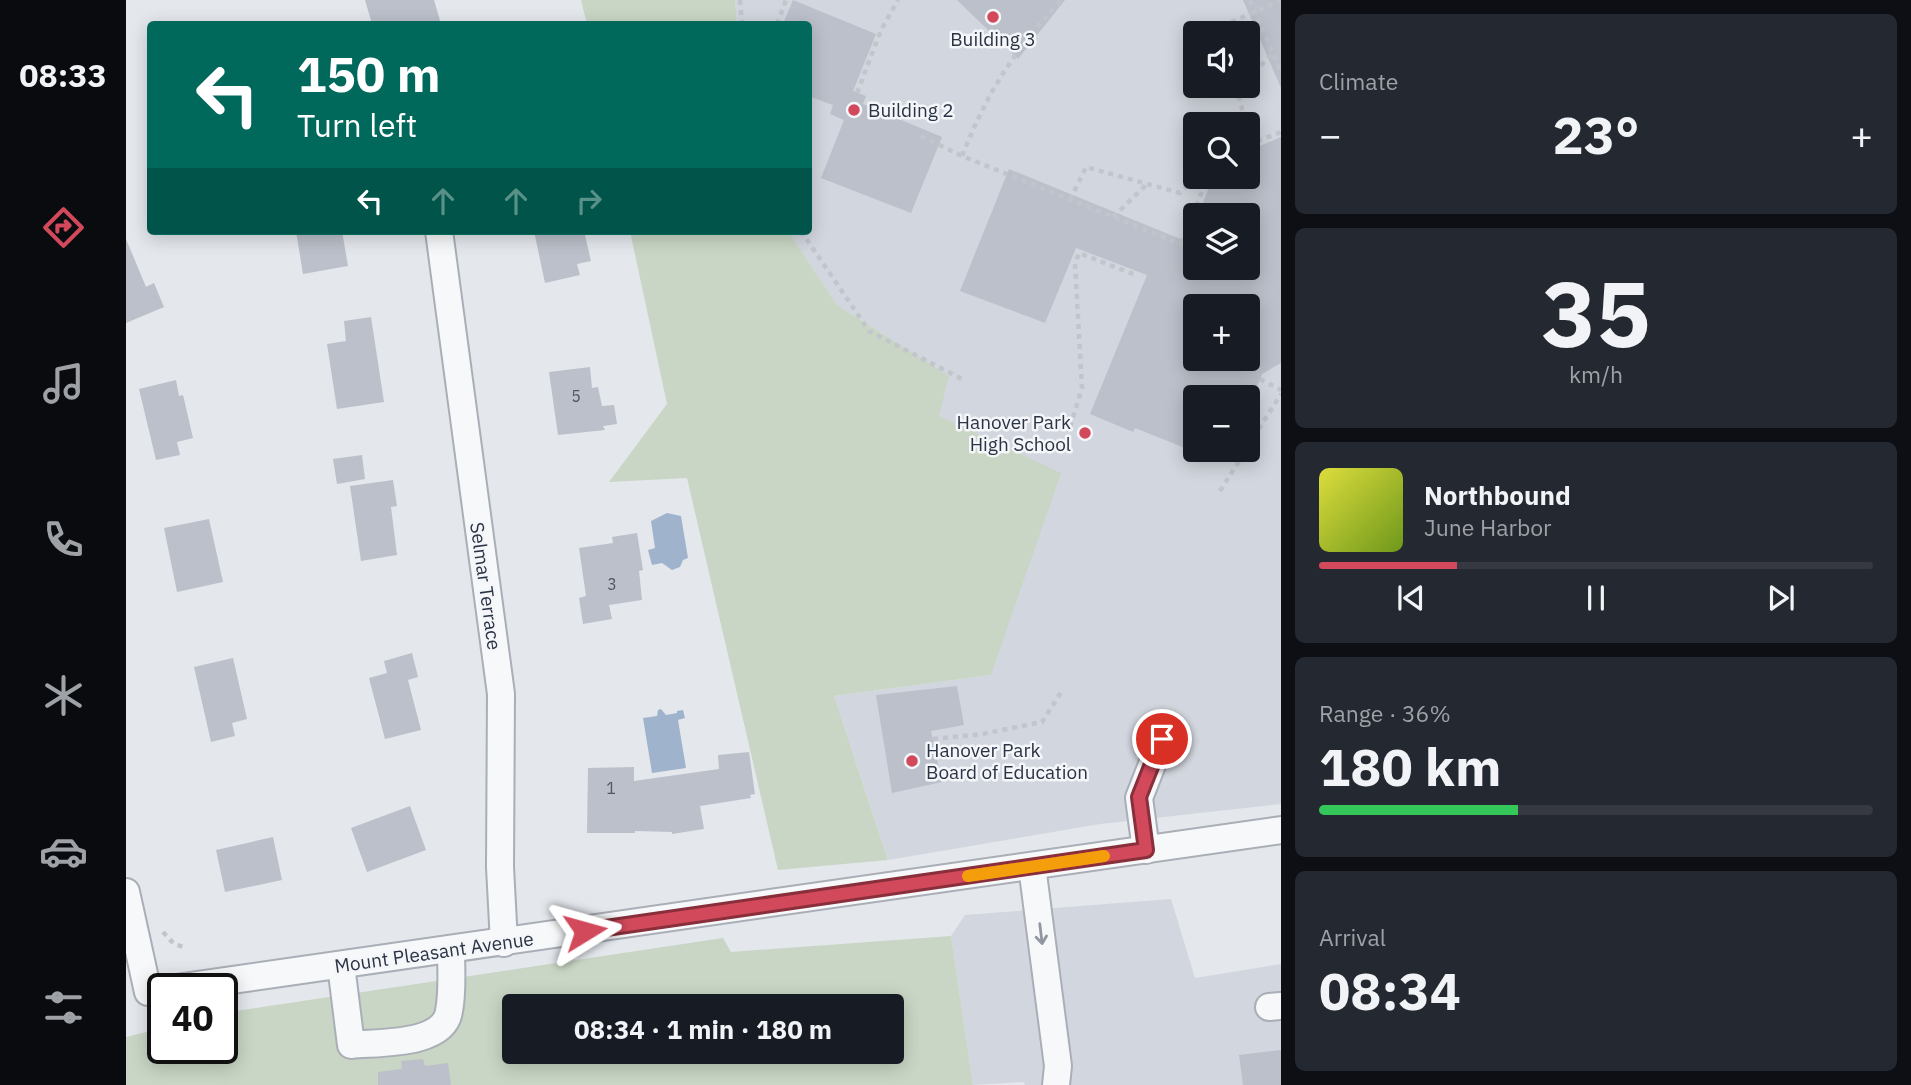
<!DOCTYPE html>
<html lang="en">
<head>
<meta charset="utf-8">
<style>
  body { margin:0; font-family:"IBM Plex Sans",sans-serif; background:#242831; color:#f1f3f6; height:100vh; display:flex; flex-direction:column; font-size:26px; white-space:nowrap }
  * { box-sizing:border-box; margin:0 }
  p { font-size:23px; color:#9ea1a6 }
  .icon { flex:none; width:38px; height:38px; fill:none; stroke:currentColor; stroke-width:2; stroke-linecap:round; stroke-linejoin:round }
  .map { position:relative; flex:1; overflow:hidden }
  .panel { display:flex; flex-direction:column; gap:14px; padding:14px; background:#0d0f14; width:630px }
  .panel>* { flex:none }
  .hud { position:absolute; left:21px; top:21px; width:665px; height:214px; border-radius:7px; box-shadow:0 4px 18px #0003; background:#00695c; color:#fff; overflow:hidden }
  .tools { position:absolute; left:1057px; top:21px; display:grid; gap:14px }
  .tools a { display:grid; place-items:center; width:77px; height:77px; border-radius:7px; background:#171b24; box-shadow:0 4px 18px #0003; font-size:35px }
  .speed { position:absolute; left:21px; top:973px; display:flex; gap:14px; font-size:35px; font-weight:700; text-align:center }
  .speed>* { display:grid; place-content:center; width:91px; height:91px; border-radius:50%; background:#171b24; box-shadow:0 4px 18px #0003; line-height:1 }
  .speed .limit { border:4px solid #111; border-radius:10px; background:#fff; color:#111 }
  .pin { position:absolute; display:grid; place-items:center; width:60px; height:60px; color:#fff; margin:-30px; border:4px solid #fff; border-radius:50%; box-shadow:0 2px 7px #0007 }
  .me { position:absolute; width:77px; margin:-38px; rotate:82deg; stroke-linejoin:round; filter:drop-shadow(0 0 5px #0008) }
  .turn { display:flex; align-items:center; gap:24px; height:147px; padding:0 35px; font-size:32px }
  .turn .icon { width:91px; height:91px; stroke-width:2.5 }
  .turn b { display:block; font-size:49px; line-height:60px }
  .lanes { display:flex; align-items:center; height:66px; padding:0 35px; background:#0003; justify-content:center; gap:35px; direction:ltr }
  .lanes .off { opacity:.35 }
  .big { font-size:52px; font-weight:800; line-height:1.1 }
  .panel .card { flex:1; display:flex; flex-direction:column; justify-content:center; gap:10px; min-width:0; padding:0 24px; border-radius:10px; background:#242831 }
  .panel .dial { align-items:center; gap:0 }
  .dial b { font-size:91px; line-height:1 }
  .song { display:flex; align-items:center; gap:21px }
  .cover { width:84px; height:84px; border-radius:10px; background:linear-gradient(135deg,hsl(60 70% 55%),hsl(80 70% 35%)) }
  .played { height:7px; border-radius:4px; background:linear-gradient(90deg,#d1495b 25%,#363941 25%) }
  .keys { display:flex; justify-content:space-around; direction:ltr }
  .heat { display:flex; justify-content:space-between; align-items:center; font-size:38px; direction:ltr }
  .charge { height:10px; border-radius:5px; background:linear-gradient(90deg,#34c759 36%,#363941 0) }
  .trip { position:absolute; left:376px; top:994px; width:402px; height:70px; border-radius:7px; background:#171b24; box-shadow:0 4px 18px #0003; font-weight:800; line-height:70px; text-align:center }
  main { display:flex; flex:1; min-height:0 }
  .tabs { display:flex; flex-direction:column; width:126px; justify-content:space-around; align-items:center; background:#090b0e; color:#9ea1a6 }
  .tabs .icon { width:49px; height:49px }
  .tabs .active { color:#d1495b }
  .tabs b { font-size:32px; color:#f1f3f6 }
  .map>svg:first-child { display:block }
  .built { fill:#d2d6de; fill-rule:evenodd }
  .green { fill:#c9d6c5; fill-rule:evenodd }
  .water { fill:#9fb4cc }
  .building { fill:#bbc0ca; fill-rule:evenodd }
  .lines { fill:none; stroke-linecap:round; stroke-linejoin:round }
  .minor-casing { stroke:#a9aeb7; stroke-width:30 }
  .path { stroke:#c2c5cb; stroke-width:4.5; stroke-dasharray:5 5; stroke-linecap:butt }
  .minor { stroke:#f7f8fa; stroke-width:26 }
  .oneway { stroke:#9196a0 }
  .route-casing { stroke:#882f3b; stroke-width:18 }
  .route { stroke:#d1495b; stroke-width:12 }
  .slow { stroke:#f59e0b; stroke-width:12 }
  .poi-dot { fill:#d1495b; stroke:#f4f6f9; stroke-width:2.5 }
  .labels { text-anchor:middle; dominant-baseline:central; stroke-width:5; stroke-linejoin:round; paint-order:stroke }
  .number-label { font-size:16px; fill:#4f5766 }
  .poi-label { font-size:19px; fill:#2b3445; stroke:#f4f6f9; text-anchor:start }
  .street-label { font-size:19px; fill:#2b3445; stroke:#f4f6f9 }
</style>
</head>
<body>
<main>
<nav class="tabs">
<b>08:33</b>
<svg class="icon active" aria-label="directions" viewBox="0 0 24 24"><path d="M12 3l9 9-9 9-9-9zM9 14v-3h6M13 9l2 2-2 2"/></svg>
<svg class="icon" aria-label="music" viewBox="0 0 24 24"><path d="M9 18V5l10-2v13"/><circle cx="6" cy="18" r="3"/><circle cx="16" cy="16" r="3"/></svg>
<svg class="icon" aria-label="phone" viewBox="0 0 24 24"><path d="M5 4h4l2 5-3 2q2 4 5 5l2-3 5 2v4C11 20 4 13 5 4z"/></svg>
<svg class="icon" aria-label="climate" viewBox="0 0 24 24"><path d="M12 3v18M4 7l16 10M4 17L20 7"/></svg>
<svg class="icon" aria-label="car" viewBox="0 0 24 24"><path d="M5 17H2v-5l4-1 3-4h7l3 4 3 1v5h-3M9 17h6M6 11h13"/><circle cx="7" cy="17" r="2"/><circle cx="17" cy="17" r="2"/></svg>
<svg class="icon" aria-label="filters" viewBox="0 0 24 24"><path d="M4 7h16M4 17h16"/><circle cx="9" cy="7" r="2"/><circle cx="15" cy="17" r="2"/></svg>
</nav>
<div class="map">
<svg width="1155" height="1085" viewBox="0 0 1155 1085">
  <rect width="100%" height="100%" fill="#e4e7ec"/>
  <g class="built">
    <path d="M609,0H1155V804L974,824L762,860L708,696L865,675L812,415L822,376L711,305L662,231H682V24H611ZM1069,33H1122V86H1069ZM1069,124H1122V177H1069ZM1069,215H1122V268H1069ZM1069,306H1122V359H1069ZM1069,397H1122V450H1069Z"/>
    <polygon points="1045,899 1069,978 1155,964 1155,1085 899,1085 898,1082 847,1085 825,936 839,915"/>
  </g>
  <g class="green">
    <polygon points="455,0 609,0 611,24 461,24"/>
    <polygon points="504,231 662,231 711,305 823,376 813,416 935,473 865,675 708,696 762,860 652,870 561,478 483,482 541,404"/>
    <path d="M825,936L847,1085H0V1037L37,1028V1048H96V1013L597,938L605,952ZM388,1006H766V1052H388Z"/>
  </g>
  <g class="water">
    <polygon points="541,513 555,516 562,558 557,560 554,567 546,570 536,563 526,565 522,550 529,548 525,521"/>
    <polygon points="535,709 540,715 551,713 551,711 557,710 559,718 552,720 560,768 526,773 517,718 531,716 532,710"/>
  </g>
  <g class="building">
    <polygon points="239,0 308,0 315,24 246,24"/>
    <polygon points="667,0 750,34 727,91 740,96 737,104 816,137 785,213 695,178 718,120 704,114 707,105 682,96 682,24 657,24"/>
    <polygon points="831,0 939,0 892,59"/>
    <polygon points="1117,0 1155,0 1155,88"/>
    <path d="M1155,137V363L1136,374L1127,397H1069V452L1009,428L1007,432L964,414L1021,275L950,248L919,323L834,291L883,169L1069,245V268H1122V215H1072L1087,177H1122V151ZM1069,306H1122V359H1069Z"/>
    <polygon points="170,231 216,231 222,266 177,274"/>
    <polygon points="408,231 458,231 465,261 451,264 454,275 419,283"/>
    <polygon points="0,239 20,287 28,283 38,307 0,323"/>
    <polygon points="245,317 258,402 211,409 201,344 220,341 218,321"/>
    <polygon points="464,367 466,388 472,387 476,406 488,405 491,424 477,426 479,430 432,435 423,372"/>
    <polygon points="50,380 53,396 57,395 67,438 51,442 54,455 30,460 13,389"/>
    <polygon points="236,455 239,479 211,484 207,459"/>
    <polygon points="267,480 271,506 265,507 271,555 235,561 224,486"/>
    <polygon points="83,519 97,582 51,592 38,528"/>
    <polygon points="511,533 517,570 513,571 516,600 483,605 486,619 457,624 453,598 460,596 453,548 487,543 486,537"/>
    <polygon points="286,653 292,677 282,680 295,730 259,739 243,678 261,673 258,661"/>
    <polygon points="107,658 121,719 106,723 109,736 85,742 68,667"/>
    <polygon points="831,686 838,725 805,731 816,782 766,793 750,695"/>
    <polygon points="623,752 629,794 624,795 625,798 574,806 578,829 546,834 546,832 509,831 509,833 461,833 462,768 508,767 508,781 593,769 592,755"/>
    <polygon points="284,806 300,850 241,872 225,828"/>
    <polygon points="147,837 156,880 99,892 90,850"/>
    <polygon points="1155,1050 1155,1085 1117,1085 1113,1055"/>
    <polygon points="297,1059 299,1066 322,1063 325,1085 252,1085 252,1072 276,1069 275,1061"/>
  </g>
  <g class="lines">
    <g class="minor-casing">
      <g id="minor">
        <polyline points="313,231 375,694 374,867 378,943"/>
        <polyline points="1020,850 1013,798 1036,739"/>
        <polyline points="906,866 932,1066 930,1085"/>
        <polyline points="0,892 22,992"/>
        <path d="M215,965L225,1045C252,1042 318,1046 323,1011C327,991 325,969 325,950"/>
        <polyline points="43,989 1155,830"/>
        <polyline points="1143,1007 1155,1006"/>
      </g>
    </g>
    <g class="path">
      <polyline points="614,0 616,24"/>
      <polyline points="1124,0 1155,73"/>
      <polyline points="651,24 660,0"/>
      <polyline points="1094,33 1092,28 1155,0"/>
      <polyline points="1122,81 1146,53"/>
      <polyline points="1110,86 1120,124"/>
      <polyline points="731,93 755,30 772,0"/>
      <polyline points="795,136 836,156 1060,246"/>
      <polyline points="1122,145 1155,132"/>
      <path d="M836,156C862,91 887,52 935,0"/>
      <polyline points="944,200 960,167 1054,193 1070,177"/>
      <polyline points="987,217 1021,184"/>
      <polyline points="675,231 743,331 836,379"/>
      <polyline points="1055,243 1082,177"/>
      <polyline points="1134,379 1155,390"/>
      <polyline points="944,427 956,388 949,264 953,253 1012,276"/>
      <polyline points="1122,446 1155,394"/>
      <polyline points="1094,491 1120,450"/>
      <polyline points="807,739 856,734 916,722 936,691"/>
      <polyline points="37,932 48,944 61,948"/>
    </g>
    <use href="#minor" class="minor"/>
  </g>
  <defs><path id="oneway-shaft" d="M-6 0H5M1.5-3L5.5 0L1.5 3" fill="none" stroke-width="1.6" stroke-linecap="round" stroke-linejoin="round" transform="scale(1.75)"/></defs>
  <use class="oneway" href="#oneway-shaft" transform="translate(915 934) rotate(83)"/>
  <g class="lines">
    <g class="route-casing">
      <polyline id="route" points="459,931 1020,850 1013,797 1036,739"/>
    </g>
    <use href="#route" class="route"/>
    <polyline class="slow" points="842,876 978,856"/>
  </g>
  <g class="poi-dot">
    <circle cx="867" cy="17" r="7"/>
    <circle cx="728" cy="110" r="7"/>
    <circle cx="959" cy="433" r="7"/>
    <circle cx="786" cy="761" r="7"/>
  </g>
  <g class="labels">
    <g class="number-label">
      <text x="450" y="396">5</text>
      <text x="486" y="584">3</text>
      <text x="485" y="788">1</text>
    </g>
    <g class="poi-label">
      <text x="867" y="39" text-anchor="middle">Building 3</text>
      <text x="742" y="110">Building 2</text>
      <text x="945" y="422" text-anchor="end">Hanover Park<tspan x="945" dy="22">High School</tspan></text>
      <text x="800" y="750">Hanover Park<tspan x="800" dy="22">Board of Education</tspan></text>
    </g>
    <g class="street-label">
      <text transform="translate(360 586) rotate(82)">Selmar Terrace</text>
      <text transform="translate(308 952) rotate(-8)">Mount Pleasant Avenue</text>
    </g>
  </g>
</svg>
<div class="tools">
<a><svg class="icon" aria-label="sound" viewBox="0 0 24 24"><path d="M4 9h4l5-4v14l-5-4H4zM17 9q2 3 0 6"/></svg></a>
<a><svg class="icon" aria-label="search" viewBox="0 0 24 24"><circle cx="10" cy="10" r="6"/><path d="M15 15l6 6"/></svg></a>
<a><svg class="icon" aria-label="layers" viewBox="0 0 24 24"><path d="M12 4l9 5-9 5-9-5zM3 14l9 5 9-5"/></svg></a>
<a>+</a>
<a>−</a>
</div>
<div class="speed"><div class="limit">40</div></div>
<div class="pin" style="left:1036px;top:739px;background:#d93025"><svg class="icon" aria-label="arrive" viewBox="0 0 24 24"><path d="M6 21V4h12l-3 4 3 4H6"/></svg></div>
<svg class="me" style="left:459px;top:931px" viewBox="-20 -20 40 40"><path d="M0-17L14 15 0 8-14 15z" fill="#d1495b" stroke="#fff" stroke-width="4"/></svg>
<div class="trip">08:34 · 1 min · 180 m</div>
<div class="hud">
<div class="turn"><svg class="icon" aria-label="left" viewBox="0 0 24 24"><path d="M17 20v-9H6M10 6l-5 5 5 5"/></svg><div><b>150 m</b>Turn left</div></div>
<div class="lanes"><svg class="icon" aria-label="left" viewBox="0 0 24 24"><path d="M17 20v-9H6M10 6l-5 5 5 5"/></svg><svg class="icon off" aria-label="ahead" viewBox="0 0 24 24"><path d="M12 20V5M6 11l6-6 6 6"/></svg><svg class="icon off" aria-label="ahead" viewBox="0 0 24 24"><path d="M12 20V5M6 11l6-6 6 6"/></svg><svg class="icon off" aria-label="right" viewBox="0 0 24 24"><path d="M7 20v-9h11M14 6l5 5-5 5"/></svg></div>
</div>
</div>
<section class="panel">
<div class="card"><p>Climate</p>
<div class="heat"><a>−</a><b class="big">23°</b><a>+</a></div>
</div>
<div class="card dial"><b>35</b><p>km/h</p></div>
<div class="card">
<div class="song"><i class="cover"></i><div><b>Northbound</b><p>June Harbor</p></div></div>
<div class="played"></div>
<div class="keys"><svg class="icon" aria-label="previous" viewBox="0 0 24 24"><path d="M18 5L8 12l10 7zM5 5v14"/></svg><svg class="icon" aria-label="pause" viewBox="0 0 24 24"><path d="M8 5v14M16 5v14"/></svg><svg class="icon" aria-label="next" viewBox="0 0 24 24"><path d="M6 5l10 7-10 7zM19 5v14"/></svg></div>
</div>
<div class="card"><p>Range · 36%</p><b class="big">180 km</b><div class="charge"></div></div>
<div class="card"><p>Arrival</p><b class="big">08:34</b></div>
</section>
</main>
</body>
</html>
